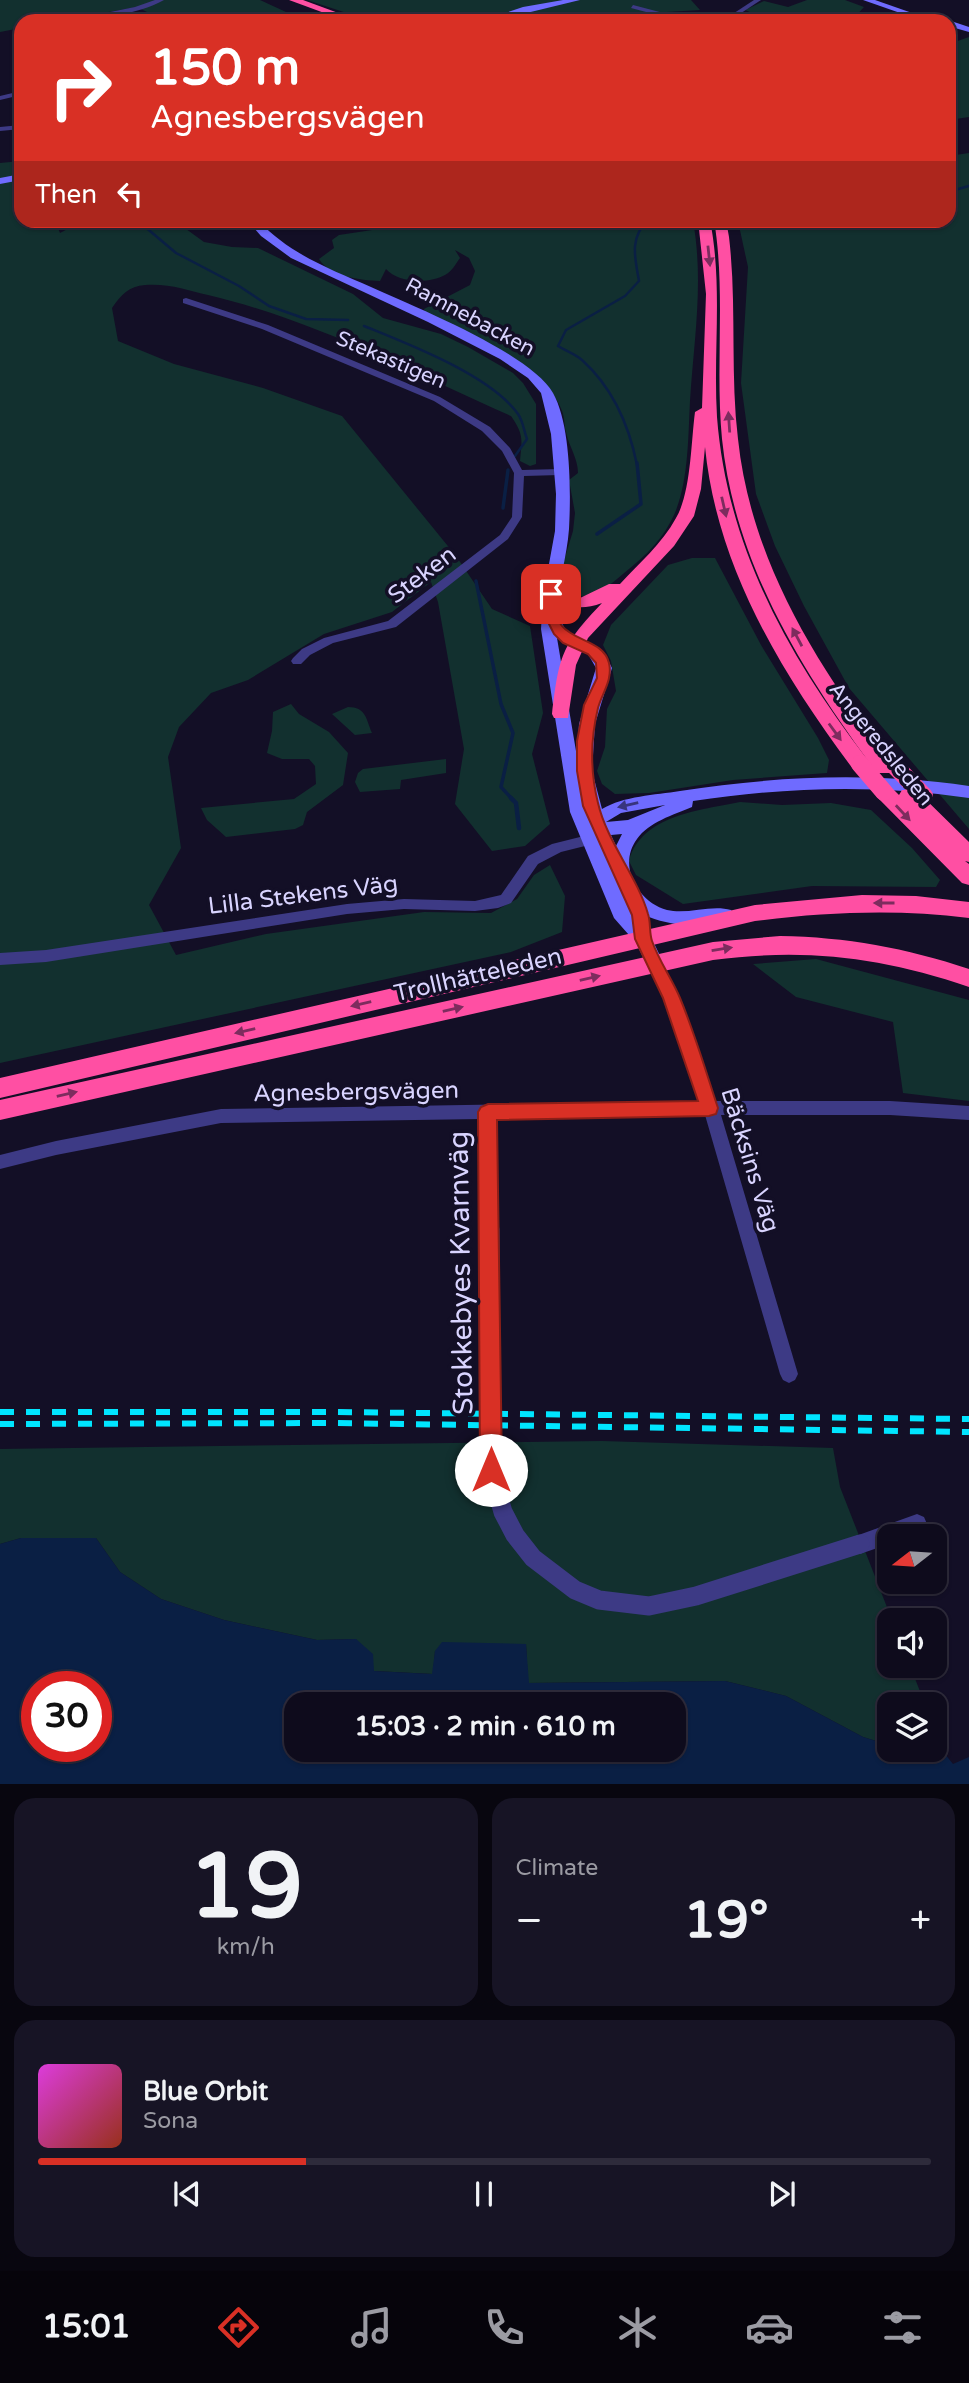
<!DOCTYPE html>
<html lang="en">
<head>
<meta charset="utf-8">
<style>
  body { margin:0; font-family:"Varela Round",sans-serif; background:#171425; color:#f1f3f6; height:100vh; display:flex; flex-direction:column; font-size:26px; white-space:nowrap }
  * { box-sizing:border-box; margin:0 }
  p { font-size:23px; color:#9b9ba3 }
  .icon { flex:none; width:38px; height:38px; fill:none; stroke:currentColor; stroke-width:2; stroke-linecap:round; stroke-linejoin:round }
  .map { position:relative; height:1784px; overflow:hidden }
  .side { display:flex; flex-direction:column; gap:14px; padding:14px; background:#08060f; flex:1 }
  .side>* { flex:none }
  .guide { position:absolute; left:14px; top:14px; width:942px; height:214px; border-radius:21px; box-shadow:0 2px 5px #0004,0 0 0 2px #2e2b3b; background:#d93025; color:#fff; overflow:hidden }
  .needle { width:46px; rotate:253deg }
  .fabs { position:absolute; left:877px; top:1524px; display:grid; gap:14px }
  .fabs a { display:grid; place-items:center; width:70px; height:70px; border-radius:14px; background:#0e0b1c; box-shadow:0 2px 5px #0004,0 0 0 2px #2e2b3b; font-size:35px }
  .speed { position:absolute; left:21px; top:1671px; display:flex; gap:14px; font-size:35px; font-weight:700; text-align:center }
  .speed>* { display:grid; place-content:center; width:91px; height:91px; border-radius:50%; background:#0e0b1c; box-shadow:0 2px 5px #0004,0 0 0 2px #2e2b3b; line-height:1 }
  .speed .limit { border:10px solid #d22; background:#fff; color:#111 }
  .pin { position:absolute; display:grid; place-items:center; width:60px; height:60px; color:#fff; margin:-30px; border-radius:14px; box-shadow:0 4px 10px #0006 }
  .me { position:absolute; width:77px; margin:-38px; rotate:0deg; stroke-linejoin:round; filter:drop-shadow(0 0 5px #0008) }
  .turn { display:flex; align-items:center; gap:24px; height:147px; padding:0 21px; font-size:32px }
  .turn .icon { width:91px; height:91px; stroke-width:2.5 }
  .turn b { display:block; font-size:49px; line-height:60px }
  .then { display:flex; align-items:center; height:66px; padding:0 21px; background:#0003; gap:14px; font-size:26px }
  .big { font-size:52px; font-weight:800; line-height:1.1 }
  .side .tile { flex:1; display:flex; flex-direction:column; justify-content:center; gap:10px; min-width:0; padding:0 24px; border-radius:21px; background:#171425 }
  .side .dial { align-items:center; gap:0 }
  .dial b { font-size:91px; line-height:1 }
  .song { display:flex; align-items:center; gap:21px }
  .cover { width:84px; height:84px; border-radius:10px; background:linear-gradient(135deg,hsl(300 70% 55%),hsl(10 70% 35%)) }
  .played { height:7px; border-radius:4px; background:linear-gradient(90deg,#d93025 30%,#2e2b3b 30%) }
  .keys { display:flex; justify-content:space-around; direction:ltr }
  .heat { display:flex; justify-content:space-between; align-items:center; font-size:38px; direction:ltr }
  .side .tiles { flex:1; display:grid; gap:14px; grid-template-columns:1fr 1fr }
  .tile:last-child { grid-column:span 2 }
  .trip { position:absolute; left:284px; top:1692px; width:402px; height:70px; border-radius:21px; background:#0e0b1c; box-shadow:0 2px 5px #0004,0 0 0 2px #2e2b3b; font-weight:800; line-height:70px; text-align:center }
  .tabs { display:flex; height:112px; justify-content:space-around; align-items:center; background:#06040b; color:#9b9ba3 }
  .tabs .icon { width:49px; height:49px }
  .tabs .current { color:#d93025 }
  .tabs b { font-size:32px; color:#f1f3f6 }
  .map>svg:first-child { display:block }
  .green { fill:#12302f }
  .water { fill:#0a1f44; fill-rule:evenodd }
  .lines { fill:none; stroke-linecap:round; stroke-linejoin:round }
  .stream-far2 { stroke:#0a1f44; stroke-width:2.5 }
  .stream-far1 { stroke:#0a1f44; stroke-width:3.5 }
  .stream { stroke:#0a1f44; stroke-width:4.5 }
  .street { fill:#3d3a85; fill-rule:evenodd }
  .secondary { fill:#6f6bff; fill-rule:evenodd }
  .highway { fill:#ff4fa3; fill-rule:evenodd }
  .rail { stroke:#00e5ff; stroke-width:6; stroke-dasharray:14 12; stroke-linecap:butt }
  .street-bridge-far1 { stroke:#3d3a85; stroke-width:15 }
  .street-bridge { stroke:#3d3a85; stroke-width:19 }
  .highway-bridge { stroke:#ff4fa3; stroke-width:18 }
  .oneway { fill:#7d2c5e }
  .oneway2 { fill:#38347d }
  .route { fill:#d93025; stroke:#8d1f18; stroke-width:2 }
  .labels { text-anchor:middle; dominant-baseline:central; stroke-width:7; stroke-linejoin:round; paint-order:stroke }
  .far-street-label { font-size:21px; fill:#d9d4ff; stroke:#130f26 }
  .street-label { font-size:24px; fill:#d9d4ff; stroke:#130f26 }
  .near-street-label { font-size:28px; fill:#d9d4ff; stroke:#130f26 }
</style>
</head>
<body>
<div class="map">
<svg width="969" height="1785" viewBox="0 0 969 1785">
  <rect width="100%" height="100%" fill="#130f26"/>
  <g class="green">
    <polygon points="0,0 260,0 286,12 324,21 156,21 157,17 137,7 58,21 21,21 21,28 0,32"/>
    <polygon points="307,0 691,0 700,10 667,12 640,21 503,21 508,18 495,12 470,21 371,21"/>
    <polygon points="807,0 845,0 864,7 851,21 772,21 745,10 764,1 788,7"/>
    <polygon points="969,37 969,117 949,120 949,44"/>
    <polygon points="969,153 969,829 849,688 804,606 775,546 756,494 741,383 748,267 738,221 948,220 949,156"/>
    <path d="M21,161V220L40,221L57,226L60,233L83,221H175L204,242L232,247L258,248L353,294L383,318L441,334L468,347L513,373L523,383L536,404V464L530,466L520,461C522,439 524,435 511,416C412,372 314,320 208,295C188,290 167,283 145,285C129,286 121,295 112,308L118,341L174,364L263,388L342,416L456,556L492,609L530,626L543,713L532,754L550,824L525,846L492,851L455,804L464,749L438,602L431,582L392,612L324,634L248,680L211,693L179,727L168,757L181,848L149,905L176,955L266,934L424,912L491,913L517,899L534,875L550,865L565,896L562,932L511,952L0,1063V163Z"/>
    <path d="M432,221H693C704,281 694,340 690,401C688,437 689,488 671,521C658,546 639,561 617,579C601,592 585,602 565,592L559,577L573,531L575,513L569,480L578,473C578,458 569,447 566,432C564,426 565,418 562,411C545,363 468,335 425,312L424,309L470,285L475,271L469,258L455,250L460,258C455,265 452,271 445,275C429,284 398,283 386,269L380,281C360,280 330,277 319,259L334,248L332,240L339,235Z"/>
    <polygon points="692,558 715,558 761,645 818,738 829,760 827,773 733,780 649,793 615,794 602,784 597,771 605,747 607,709 616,691 611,661 603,645 611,625 668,565"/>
    <polygon points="291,704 299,714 329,732 348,753 343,785 307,812 303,825 295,829 226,837 207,820 201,808 294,799 316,784 315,766 309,759 282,759 267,753 272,731 273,712"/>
    <path d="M348,707C366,707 366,719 372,733L355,735L332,714Z"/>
    <polygon points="446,759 446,773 401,780 400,789 360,792 355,782 358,773 363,769"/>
    <path d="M740,802L782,805L831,803L871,810L912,848L940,880L936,887L812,886L683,904L636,875L629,861C641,815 701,810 740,802Z"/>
    <polygon points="816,959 969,1000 969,1101 903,1093 893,1022 796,997 753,964"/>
    <polygon points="602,1441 833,1448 840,1487 892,1620 889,1620 889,1666 910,1666 925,1704 889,1704 889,1745 863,1737 786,1696 725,1681 528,1683 526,1644 435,1651 433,1674 374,1671 356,1639 317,1640 224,1620 161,1599 120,1572 96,1538 21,1538 0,1544 0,1449"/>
  </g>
  <path class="water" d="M21,1538H96L120,1572L161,1599L224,1620L317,1640L356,1639L373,1654L374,1671L432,1674L435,1651L442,1642L526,1644L529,1683L725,1681L786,1696L863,1737L889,1745V1750L944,1753L953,1764L969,1757V1784H0V1544ZM37,1687H96V1746H37ZM296,1704H674V1750H296Z"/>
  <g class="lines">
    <g class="stream-far2">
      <polyline points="948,192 969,186"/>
      <polyline points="137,220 176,253 239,286 269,306 306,319 348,320"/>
      <path d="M364,326C408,344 490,375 518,414C523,421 524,431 527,439L515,456"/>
      <path d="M637,465C629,425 612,387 582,360C575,354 566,351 558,346L566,330L625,296L639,281C635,258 629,238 648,220"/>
    </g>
    <g class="stream-far1">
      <polyline points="503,508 508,470"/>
      <polyline points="597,534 641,504 637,463"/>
      <polyline points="476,581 501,704 513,733 501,787 513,800"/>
    </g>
    <polyline class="stream" points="511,798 516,803 519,828"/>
    <g class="street">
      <path d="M155,0H164C139,14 94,21 65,21L135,7Z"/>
      <polygon points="754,0 761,0 729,21 722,21"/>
      <polygon points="633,5 690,20 691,21 680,21 631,8"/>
      <polygon points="935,16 937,19 923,21 924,20"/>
      <polygon points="21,91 21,95 0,100 0,96"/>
      <polygon points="21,125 21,129 0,131 0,127"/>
      <polygon points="186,298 268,325 440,397 490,427 510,448 522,470 560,469 565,472 560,475 524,476 522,517 508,539 396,627 333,643 310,655 301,664 293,664 291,661 293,658 302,649 324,638 388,621 500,535 512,517 514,473 502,451 482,431 434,401 262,329 183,303 183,299"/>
      <polygon points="588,835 593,836 595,840 593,844 561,852 538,864 511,903 498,908 475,911 404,909 347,914 46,962 0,965 0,953 46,950 347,904 404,899 475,901 501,895 528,856 552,844"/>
      <polygon points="655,958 660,960 684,1012 716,1101 890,1101 969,1106 969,1120 890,1115 721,1115 798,1374 795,1380 789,1383 783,1380 780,1374 705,1115 496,1118 498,1214 496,1219 490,1222 484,1219 482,1214 480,1119 221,1123 56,1155 0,1169 0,1155 56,1141 221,1109 701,1101 669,1012 648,964 650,960"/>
      <polygon points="917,1514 924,1517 927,1524 924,1531 909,1536 889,1536 889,1544 860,1554 853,1551 850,1544 853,1537"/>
    </g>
    <g class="secondary">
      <polygon points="563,0 580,0 494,21 482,21 523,7"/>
      <polygon points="863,0 875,0 935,21 923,21"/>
      <polygon points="946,21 951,21 969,27 969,32 948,26"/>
      <polygon points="21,174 21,180 0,184 0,178"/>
      <path d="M247,220H258C289,254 330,269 371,287C415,307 530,353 553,393C571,425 571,492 569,529C567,557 558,584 556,613L567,632L598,648L607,658L612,668L595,724L592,771L602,809C624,796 655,795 680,791C777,776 871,772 969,786V798C876,784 786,787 693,801L692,807C673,815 649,822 637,839C617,866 638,902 667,910C688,915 711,904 731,910L734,915L731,920C705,928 675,927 649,917L652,939L664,964L661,969L655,971L649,969L636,943L614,918L570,812L541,629L543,597L555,531L556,494L551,434L541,393L528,378L500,359L428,322L291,258L261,236ZM557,638L588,654L596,668L579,724L577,757ZM665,805L628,820L606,822L621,813ZM622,834L616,846L611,835Z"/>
    </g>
    <g class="highway">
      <polygon points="289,0 303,0 360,21 346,21"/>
      <path d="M698,220H710C723,286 713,351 717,417C727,547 789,658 867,759L870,764L867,769H853C782,674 717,568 705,447L701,489L694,516L674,546L588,638L576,665L568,718H554L552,714C559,656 561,646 602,603C575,613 557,606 546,580L548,576H560L571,594L580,598L609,584H620C639,563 662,544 676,518C691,493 691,442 695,412L702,408L706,294Z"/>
      <path d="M714,220H726L729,237C737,304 730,372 738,439C751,562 818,667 891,763L894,768L891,773H877C803,673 735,565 722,439C715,366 726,292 714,220Z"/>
      <polygon points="884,785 891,787 899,795 902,790 916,790 969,842 969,862 965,861 969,864 969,885 962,883 877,797 874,792 877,787"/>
      <path d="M862,895L916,896L969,902V918C897,909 827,912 755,921L0,1098V1078L755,905Z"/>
      <path d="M780,936C846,937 906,948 969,969V987C880,957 806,948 713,960L0,1120V1100L713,942Z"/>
    </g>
    <g class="rail">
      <polyline points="0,1412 331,1412 969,1419"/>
      <polyline points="0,1424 330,1423 969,1432"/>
    </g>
    <polyline class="street-bridge-far1" points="490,1214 490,1231"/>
    <polyline class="street-bridge" points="490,1229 491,1470 503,1512 515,1535 533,1558 575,1590 599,1600 649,1606 696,1596 860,1544"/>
    <g class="highway-bridge">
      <polyline points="891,762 924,796"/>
      <polyline points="860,764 884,792"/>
    </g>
  </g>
  <defs><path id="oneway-solid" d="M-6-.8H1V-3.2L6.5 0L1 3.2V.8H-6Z" transform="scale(1.75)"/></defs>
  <g class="oneway">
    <use href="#oneway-solid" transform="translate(709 256) rotate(84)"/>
    <use href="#oneway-solid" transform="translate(729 422) rotate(-94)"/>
    <use href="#oneway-solid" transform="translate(724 507) rotate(77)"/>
    <use href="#oneway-solid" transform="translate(797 637) rotate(-118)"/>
    <use href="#oneway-solid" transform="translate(835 732) rotate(54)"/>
    <use href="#oneway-solid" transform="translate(903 813) rotate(47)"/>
    <use href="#oneway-solid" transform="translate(884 903) rotate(-180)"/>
    <use href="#oneway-solid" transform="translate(722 949) rotate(-9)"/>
    <use href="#oneway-solid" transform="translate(590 978) rotate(-13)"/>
    <use href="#oneway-solid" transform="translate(361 1004) rotate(167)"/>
    <use href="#oneway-solid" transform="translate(453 1009) rotate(-13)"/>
    <use href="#oneway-solid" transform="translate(245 1031) rotate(167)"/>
    <use href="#oneway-solid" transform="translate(67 1094) rotate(-13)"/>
  </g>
  <use class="oneway2" href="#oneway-solid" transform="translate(628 805) rotate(167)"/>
  <path class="route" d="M551,590L557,594C546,646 602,632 609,663C613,680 602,693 598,708C590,741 590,771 598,803C607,842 637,876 648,914C651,923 649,932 652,941C659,961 672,979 680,998C695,1034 706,1072 718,1108L716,1114L709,1116L497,1120L502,1470L498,1478L491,1481L483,1478L480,1470L478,1112L481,1107L488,1104L698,1101L663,998L635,939L632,915L583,806L577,771V741L584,705L597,678L596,663L588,654L563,643L554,634L541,608L544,594Z"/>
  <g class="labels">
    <g class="far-street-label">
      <text transform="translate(470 317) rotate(28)">Ramnebacken</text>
      <text transform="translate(391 360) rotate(23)">Stekastigen</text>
      <text transform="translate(881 744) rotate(51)">Angeredsleden</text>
    </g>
    <g class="street-label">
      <text transform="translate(422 575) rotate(-37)">Steken</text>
      <text transform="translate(303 895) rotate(-7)">Lilla Stekens Väg</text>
      <text transform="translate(478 975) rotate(-13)">Trollhätteleden</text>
      <text transform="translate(356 1092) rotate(-1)">Agnesbergsvägen</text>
      <text transform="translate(750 1160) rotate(73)">Bäcksins Väg</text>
    </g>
    <g class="near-street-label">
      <text transform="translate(461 1273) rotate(-91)">Stokkebyes Kvarnväg</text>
    </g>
  </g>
</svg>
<div class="fabs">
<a><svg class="needle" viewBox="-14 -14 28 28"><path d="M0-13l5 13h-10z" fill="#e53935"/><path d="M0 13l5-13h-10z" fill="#9b9ba3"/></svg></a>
<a><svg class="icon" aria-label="sound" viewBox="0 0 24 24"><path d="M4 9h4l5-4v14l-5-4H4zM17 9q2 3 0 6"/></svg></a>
<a><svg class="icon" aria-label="layers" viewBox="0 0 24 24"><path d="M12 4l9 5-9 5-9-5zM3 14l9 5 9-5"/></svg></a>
</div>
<div class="speed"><div class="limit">30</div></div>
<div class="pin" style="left:551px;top:594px;background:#d93025"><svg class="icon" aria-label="arrive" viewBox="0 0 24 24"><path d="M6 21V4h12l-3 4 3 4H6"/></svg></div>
<svg class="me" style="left:491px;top:1470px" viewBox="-20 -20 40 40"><circle r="19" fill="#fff"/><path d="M0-13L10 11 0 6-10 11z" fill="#d93025"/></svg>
<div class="trip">15:03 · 2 min · 610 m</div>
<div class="guide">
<div class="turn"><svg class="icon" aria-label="right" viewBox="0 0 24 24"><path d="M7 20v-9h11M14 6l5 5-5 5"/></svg><div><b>150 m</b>Agnesbergsvägen</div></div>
<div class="then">Then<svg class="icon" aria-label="left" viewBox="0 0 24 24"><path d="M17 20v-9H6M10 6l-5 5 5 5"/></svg></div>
</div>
</div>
<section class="side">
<div class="tiles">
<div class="tile dial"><b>19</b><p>km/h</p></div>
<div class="tile"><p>Climate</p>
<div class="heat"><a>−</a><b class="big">19°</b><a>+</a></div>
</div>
<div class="tile">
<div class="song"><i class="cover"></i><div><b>Blue Orbit</b><p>Sona</p></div></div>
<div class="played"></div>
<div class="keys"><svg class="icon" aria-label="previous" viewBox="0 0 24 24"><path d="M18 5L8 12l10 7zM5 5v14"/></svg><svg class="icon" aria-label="pause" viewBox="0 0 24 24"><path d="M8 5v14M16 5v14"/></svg><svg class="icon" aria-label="next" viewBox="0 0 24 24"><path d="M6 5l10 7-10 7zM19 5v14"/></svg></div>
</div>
</div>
</section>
<nav class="tabs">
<b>15:01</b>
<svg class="icon current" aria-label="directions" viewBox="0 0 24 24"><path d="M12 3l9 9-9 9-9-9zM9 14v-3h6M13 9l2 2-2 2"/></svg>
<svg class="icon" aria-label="music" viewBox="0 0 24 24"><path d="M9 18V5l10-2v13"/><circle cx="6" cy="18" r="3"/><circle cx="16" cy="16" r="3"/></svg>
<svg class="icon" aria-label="phone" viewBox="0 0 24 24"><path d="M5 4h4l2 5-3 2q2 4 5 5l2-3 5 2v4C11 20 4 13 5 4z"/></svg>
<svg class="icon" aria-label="climate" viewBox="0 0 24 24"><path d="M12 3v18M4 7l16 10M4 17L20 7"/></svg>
<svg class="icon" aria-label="car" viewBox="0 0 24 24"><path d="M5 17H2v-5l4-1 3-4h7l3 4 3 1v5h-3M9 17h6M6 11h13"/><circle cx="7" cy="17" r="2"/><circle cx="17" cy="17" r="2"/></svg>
<svg class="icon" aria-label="filters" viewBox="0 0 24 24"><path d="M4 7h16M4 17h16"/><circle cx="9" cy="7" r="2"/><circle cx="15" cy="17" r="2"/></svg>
</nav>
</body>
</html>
